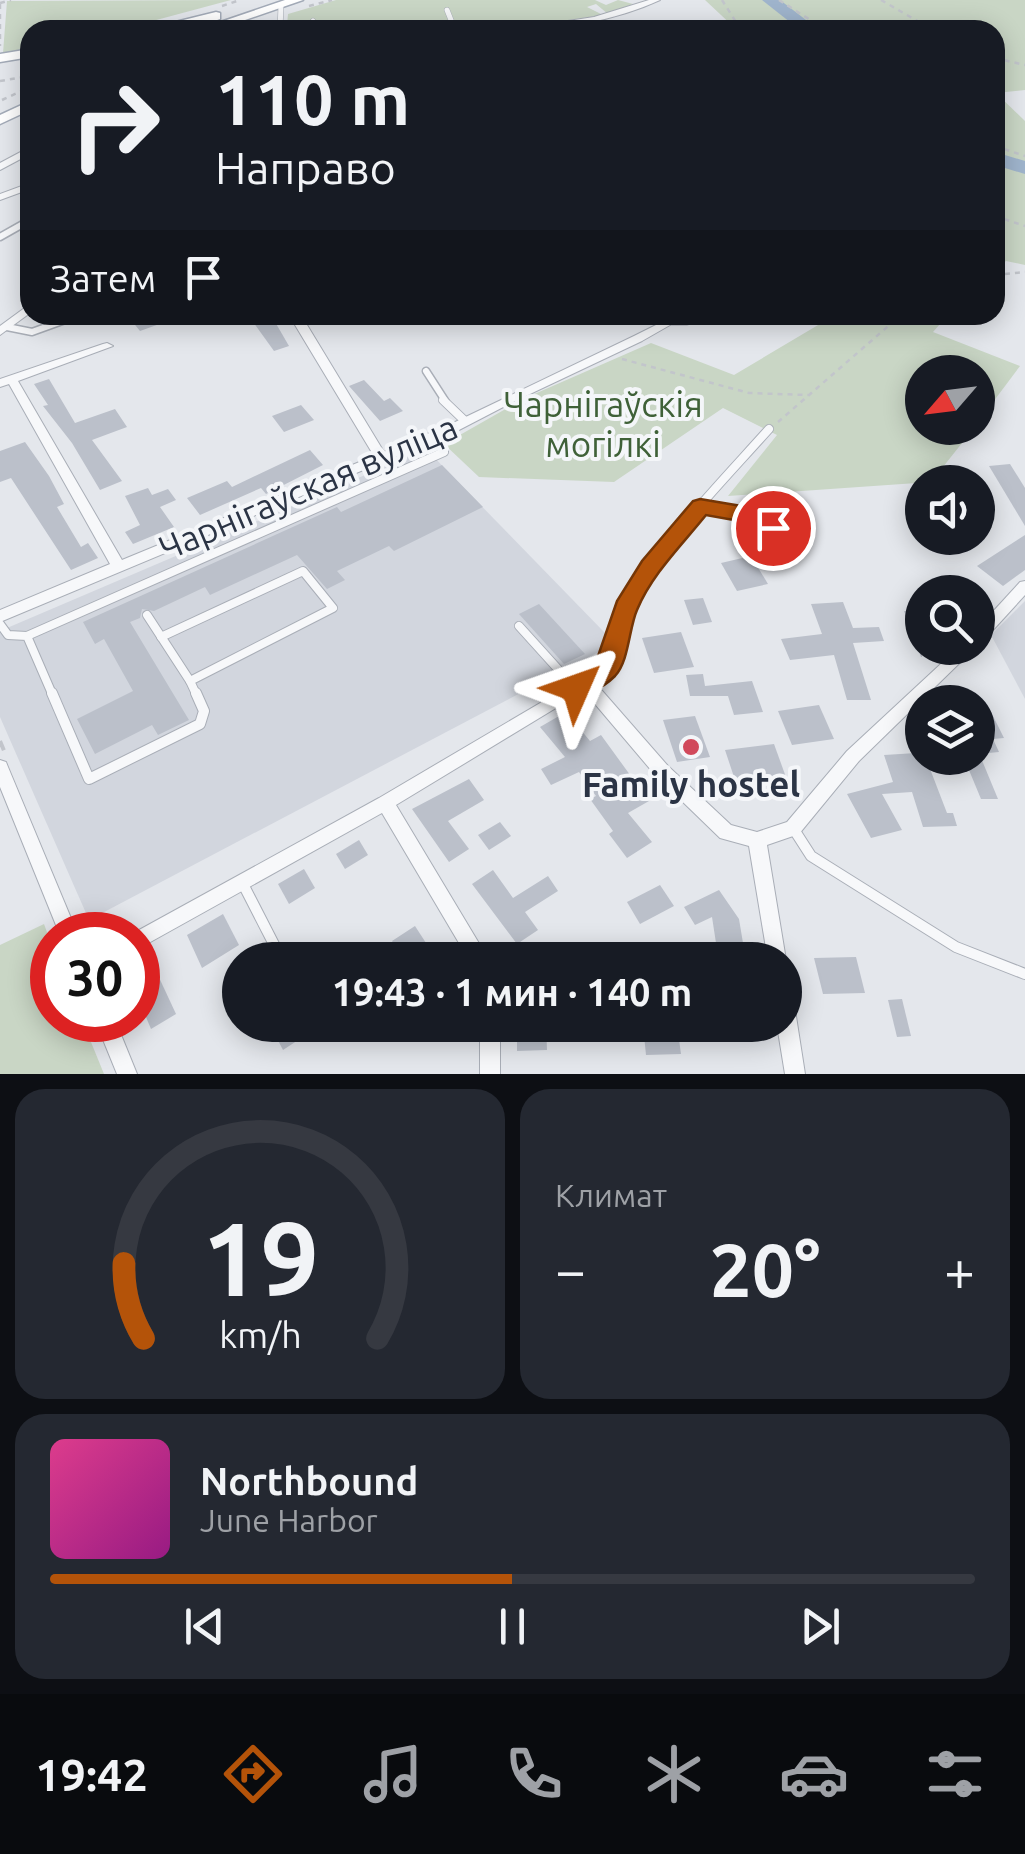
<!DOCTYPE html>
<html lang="ru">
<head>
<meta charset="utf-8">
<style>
  body { margin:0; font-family:Ubuntu,sans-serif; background:#242831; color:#f1f3f6; height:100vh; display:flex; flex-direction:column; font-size:38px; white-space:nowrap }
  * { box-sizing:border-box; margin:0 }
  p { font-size:32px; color:#9ea1a6 }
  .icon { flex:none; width:55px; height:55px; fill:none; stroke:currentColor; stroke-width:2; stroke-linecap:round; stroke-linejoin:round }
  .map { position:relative; height:1074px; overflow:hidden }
  .drawer { display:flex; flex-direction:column; gap:15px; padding:15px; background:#0d0f14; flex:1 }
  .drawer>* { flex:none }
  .hud { position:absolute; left:20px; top:20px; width:985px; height:305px; border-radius:30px; box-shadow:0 5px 25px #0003; background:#171b24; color:#f1f3f6; overflow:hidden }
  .needle { width:65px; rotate:242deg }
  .buttons { position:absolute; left:905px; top:355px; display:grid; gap:20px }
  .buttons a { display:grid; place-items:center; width:90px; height:90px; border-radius:50%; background:#171b24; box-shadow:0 5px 25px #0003; font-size:50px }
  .speed { position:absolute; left:30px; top:912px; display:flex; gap:20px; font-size:50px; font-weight:700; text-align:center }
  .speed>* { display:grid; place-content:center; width:130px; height:130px; border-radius:50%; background:#171b24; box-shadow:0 5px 25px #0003; line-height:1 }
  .speed .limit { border:15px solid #d22; background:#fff; color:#111 }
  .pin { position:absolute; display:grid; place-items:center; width:85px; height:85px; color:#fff; margin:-42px; border:5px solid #fff; border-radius:50%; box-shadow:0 2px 10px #0007 }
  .me { position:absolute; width:110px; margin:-55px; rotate:47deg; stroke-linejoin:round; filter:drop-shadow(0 0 8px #0008) }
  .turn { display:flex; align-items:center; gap:35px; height:210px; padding:0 30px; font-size:45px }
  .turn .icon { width:130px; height:130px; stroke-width:2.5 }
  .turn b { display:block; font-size:70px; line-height:85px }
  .then { display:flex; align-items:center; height:95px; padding:0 30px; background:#0003; gap:20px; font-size:38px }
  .big { font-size:75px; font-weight:600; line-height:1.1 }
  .drawer .card { flex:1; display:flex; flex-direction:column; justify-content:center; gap:15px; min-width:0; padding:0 35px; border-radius:30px; background:#242831 }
  .drawer .dial { align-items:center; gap:0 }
  .dial svg { height:260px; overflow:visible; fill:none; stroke:#363941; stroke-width:7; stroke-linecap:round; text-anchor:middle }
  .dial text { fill:#f1f3f6; stroke:none }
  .song { display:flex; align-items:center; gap:30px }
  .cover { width:120px; height:120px; border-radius:15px; background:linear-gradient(135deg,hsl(330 70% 55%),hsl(310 70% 35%)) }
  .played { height:10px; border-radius:5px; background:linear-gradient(90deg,#b45309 50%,#363941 50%) }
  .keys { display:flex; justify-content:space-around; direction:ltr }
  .heat { display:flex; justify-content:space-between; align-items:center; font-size:55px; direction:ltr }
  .drawer .tiles { flex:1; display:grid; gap:15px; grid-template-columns:1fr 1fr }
  .card:last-child { grid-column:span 2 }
  .trip { position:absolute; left:222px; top:942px; width:580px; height:100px; border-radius:50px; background:#171b24; box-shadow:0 5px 25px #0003; font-weight:600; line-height:100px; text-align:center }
  .tabs { display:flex; height:160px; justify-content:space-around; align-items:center; background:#090b0e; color:#9ea1a6 }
  .tabs .icon { width:70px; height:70px }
  .tabs .active { color:#b45309 }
  .tabs b { font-size:45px; color:#f1f3f6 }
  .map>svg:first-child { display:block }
  .built { fill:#d2d6de }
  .green { fill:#c9d6c5 }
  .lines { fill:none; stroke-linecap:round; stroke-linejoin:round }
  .river { fill:#9fb4cc; fill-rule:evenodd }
  .building { fill:#bbc0ca }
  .service-far3-casing { stroke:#a9aeb7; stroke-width:6 }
  .service-far2-casing { stroke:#a9aeb7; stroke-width:9 }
  .service-far1-casing { stroke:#a9aeb7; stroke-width:10 }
  .service-casing { stroke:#a9aeb7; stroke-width:12 }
  .minor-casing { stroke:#a9aeb7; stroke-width:2 }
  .primary-casing { stroke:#a3abb8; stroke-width:3 }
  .path-far1 { stroke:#c2c5cb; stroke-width:2.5; stroke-dasharray:5 5; stroke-linecap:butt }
  .path { stroke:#c2c5cb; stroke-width:4; stroke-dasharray:10 10; stroke-linecap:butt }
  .service-far3 { stroke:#f7f8fa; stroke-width:5 }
  .service-far2 { stroke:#f7f8fa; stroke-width:6 }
  .service-far1 { stroke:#f7f8fa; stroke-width:8 }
  .service { stroke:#f7f8fa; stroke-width:10 }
  .minor { fill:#f7f8fa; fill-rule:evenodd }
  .primary { fill:#fff; fill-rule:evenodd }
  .route { fill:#b45309; stroke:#753606; stroke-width:2.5 }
  .poi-dot { fill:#d1495b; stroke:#f4f6f9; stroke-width:4 }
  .labels { text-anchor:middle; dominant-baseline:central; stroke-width:8; stroke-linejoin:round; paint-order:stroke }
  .park-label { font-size:35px; fill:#3f6138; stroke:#f4f6f9 }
  .street-label { font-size:35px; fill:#2b3445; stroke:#f4f6f9 }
  .poi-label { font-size:35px; font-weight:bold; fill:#2b3445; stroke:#f4f6f9 }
</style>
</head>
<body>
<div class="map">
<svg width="1025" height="1074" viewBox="0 0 1025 1074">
  <rect width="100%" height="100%" fill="#e4e7ec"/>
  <g class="built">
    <polygon points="426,449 605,633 604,649 89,920 0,717 0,631"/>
    <polygon points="1025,601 1025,699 991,635"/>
  </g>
  <g class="green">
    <polygon points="231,0 119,30 30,30 30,48 3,53 7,1"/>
    <polygon points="336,0 595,0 606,5 618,0 633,4 608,14 596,4 587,7 603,15 501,30 326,30 315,20 309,21 312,29 296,30 287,25 288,14"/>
    <polygon points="705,0 1025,0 1025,90 996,93 1025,121 1025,265 1006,261 995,270 995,30 737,30"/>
    <polygon points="835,315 948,315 933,332 1020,366 978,422 978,372 922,372 922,428 974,428 931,482 728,496 777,435 723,408 614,482 479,477 444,444 523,399 651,343 734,375"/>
    <polygon points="44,924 52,946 52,1020 82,1020 104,1074 0,1074 0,945"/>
  </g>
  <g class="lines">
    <g class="river">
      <polygon points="762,0 780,0 819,30 800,30"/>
      <polygon points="995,152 1025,161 1025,174 995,165"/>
    </g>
  </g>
  <g class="building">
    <polygon points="127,315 178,315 179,317 140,331"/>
    <polygon points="248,315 271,315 289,346 274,351"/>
    <polygon points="49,379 75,423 115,409 127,427 92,440 122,481 100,490 72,443 43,406 48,405 34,384"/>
    <polygon points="364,380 384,401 390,398 403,411 380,421 349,386"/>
    <polygon points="301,405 314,420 284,432 272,416"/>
    <polygon points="25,442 49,476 64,504 57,507 81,547 88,543 98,558 71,570 11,478 0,482 0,451"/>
    <polygon points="310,450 323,465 266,494 261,488 200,515 187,498 227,481 232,487"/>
    <polygon points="1010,464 1025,488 1025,526 989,466"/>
    <polygon points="442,465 483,507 394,551 389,546 337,571 345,580 327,589 297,555 210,595 205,587 154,611 142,609 140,618 130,622 189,720 158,735 152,725 95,754 77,719 133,691 104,639 95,644 83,622 337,507 341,512"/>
    <polygon points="148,488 152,495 168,489 176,500 160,507 174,527 133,544 125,532 140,525 125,496"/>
    <polygon points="1025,535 1025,570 1003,586 977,566"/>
    <polygon points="751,556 768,584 737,591 721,563"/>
    <polygon points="703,598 712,622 693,625 684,600"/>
    <polygon points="843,602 853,628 879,627 884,641 853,643 871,700 847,700 834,655 790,660 781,639 822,634 811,604"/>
    <polygon points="539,604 585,654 564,664 519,614"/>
    <polygon points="904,611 920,611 922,657 921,657"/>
    <polygon points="681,632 694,667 654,673 642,638"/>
    <polygon points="703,674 705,686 752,681 763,712 734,715 728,696 690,696 686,675"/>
    <polygon points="819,705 834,739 792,745 778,711"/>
    <polygon points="978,706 980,713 991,712 1004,738 993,739 999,752 978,754"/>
    <polygon points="566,712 590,741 601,735 649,801 628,813 652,842 627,858 609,834 613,831 590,799 596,796 579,772 551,785 541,769 565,757 540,727"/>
    <polygon points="695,716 710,757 677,762 663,720"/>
    <polygon points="774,744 787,780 737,786 725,750"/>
    <polygon points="916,753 919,761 927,761 947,813 953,813 957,826 923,827 912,792 882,794 902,830 871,838 847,794 893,782 884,755"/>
    <polygon points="964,758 981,758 998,799 981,799"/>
    <polygon points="469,779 484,800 448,821 469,849 449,862 412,809"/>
    <polygon points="500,822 511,836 489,850 478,835"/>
    <polygon points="359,840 368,855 345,869 336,854"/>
    <polygon points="304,869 315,888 289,904 278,884"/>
    <polygon points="493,870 513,898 548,876 558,891 525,912 538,930 517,944 472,884"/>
    <polygon points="660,885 674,906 640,924 627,902"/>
    <polygon points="719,890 739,919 743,943 716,943 712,917 695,925 684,907"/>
    <polygon points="223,914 239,945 202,968 187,935"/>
    <polygon points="415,926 437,960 404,960 392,941"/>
    <polygon points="149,956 176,1014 151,1029 138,998 138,963"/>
    <polygon points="856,957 865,993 823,994 814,958"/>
    <polygon points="902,999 911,1036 897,1037 888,1000"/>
    <polygon points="270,1025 321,1025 283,1050"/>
    <polygon points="517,1025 546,1025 547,1050 517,1051"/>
    <polygon points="643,1025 677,1025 681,1054 646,1055"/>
  </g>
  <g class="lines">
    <g class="service-far3-casing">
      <g id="service-far3">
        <polyline points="447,10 455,30"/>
        <polyline points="313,21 322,30"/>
        <polyline points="280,30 281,5"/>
      </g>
    </g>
    <g class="service-far2-casing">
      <g id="service-far2">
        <polyline points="0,237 30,220"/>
        <polyline points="663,321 687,321 699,315"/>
        <polyline points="7,327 32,332 79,315"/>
        <polyline points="426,371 446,402"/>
      </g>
    </g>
    <g class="service-far1-casing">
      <g id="service-far1">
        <polyline points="443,400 465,421"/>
        <polyline points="700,506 751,515 796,541"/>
        <polyline points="147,615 190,681"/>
        <polyline points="0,624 8,635 27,636 53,696"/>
        <polyline points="519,626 575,688"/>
        <polyline points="27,636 444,452 432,438"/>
        <polyline points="161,637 303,571 333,608 190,681 197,696"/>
        <path d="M586,682C619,656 621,612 645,576C681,523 726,477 769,429"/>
      </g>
    </g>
    <g class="service-casing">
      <g id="service">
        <polyline points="52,693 89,779 200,724 204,711 196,693"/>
        <polyline points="793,828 811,856 956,947 1025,974"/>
        <polyline points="243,884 282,960"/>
      </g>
    </g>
    <g class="minor-casing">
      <g id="minor">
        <path d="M649,0H660C615,21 559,30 509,30L594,17Z"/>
        <polygon points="30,147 30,154 0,170 0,163"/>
        <polygon points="30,183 30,189 0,200 0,194"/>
        <polygon points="30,304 30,313 0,335 0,326"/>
        <polygon points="289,315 301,315 384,452 451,424 634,336 658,324 652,315 664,315 670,325 642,341 511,403 459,430 0,622 0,610 110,564 9,384 0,387 0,379 103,344 107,343 113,346 18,381 122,560 374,456"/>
        <polygon points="1025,581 1025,595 983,641 978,643 978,628 1020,582"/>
        <polygon points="958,648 975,648 859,761 799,834 767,845 786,960 785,963 785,960 768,960 749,846 720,838 656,776 584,691 396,805 489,960 469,960 382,813 145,945 138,948 138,935 130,935 379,798 586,676 591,678 668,766 731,825 757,832 787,822 847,751"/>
        <polygon points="0,760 6,762 8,767 78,935 60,935 0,787"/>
        <polygon points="785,1000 792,1003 795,1010 805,1074 785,1074 777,1025 785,1025"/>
        <polygon points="95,1020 115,1020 137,1074 117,1074"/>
        <rect x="480" y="1025" width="20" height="49"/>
      </g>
    </g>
    <g class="primary-casing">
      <g id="primary">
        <polygon points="285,0 303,0 216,30 197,30"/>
        <polygon points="216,12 220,13 220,19 189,30 143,30"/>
        <polygon points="30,49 30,57 0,62 0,54"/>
        <polygon points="30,101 30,110 0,124 0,115"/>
      </g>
    </g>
    <g class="path-far1">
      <polyline points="722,0 741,30"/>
      <polyline points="779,0 826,30"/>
      <polyline points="881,0 933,30"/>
      <polyline points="0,3 11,0"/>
      <polyline points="0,4 0,46"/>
      <polyline points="222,6 240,0"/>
      <polyline points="309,6 332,0"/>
      <polyline points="125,30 137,27"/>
      <polyline points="995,58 1025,65"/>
      <polyline points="0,81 30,76"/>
      <polyline points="2,100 30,87"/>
      <polyline points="995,146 1025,156"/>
      <polyline points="995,216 1025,226"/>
      <polyline points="995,275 1025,272"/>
      <polyline points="622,359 749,393 808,395"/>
      <polyline points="778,422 901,315"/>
    </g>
    <polyline class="path" points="0,741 5,753"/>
    <use href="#service-far3" class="service-far3"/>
    <use href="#service-far2" class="service-far2"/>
    <use href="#service-far1" class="service-far1"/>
    <use href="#service" class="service"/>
    <use href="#minor" class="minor"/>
    <use href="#primary" class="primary"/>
  </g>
  <path class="route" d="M700,499L759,509L785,528L773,536L745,522L706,515C682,545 652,574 637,610C629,628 629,661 615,676C604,687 581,700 566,695L563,688L566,680L596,662L617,601L642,561L693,501Z"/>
  <circle class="poi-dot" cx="691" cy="747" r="10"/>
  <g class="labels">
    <g class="park-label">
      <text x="603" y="404">Чарнігаўскія<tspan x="603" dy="40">могілкі</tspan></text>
    </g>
    <g class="street-label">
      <text transform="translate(308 487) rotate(-23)">Чарнігаўская вуліца</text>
    </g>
    <g class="poi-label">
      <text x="691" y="784">Family hostel</text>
    </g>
  </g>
</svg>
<div class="buttons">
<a><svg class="needle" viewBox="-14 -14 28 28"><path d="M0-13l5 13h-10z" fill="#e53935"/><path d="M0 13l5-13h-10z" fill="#9ea1a6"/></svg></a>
<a><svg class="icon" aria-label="sound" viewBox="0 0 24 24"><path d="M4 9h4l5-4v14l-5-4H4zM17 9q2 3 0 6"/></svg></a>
<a><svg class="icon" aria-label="search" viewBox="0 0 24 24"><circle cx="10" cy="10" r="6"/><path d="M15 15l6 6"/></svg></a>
<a><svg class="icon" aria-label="layers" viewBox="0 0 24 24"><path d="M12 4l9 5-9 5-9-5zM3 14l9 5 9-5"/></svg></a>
</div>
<div class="speed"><div class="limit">30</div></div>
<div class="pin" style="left:773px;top:528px;background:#d93025"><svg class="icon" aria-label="arrive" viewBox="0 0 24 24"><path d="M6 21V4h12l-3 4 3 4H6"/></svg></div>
<svg class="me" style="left:576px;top:688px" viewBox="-20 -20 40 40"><path d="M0-17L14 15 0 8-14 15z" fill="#b45309" stroke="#fff" stroke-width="4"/></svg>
<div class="trip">19:43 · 1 мин · 140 m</div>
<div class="hud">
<div class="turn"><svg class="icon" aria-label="right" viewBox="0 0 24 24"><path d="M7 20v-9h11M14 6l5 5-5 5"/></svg><div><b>110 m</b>Направо</div></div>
<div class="then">Затем<svg class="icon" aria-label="arrive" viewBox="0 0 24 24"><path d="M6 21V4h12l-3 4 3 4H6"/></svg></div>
</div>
</div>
<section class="drawer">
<div class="tiles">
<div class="card dial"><svg viewBox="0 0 100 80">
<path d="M14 69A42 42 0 1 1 86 69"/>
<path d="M14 69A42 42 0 0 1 8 46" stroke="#b45309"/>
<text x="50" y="56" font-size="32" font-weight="700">19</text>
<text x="50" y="72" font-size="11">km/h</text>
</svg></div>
<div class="card"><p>Климат</p>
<div class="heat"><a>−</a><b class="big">20°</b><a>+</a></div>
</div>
<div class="card">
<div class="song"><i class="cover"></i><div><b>Northbound</b><p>June Harbor</p></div></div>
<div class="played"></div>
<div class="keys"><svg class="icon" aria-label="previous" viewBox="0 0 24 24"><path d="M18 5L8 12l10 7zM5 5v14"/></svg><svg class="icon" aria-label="pause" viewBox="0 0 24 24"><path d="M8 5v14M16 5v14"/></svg><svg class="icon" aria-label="next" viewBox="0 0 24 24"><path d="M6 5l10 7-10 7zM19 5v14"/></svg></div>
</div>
</div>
</section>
<nav class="tabs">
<b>19:42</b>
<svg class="icon active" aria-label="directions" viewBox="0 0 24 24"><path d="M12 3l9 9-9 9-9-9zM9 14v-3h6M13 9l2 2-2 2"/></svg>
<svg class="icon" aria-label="music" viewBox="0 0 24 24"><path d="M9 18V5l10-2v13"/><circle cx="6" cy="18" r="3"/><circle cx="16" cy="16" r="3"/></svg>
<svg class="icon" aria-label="phone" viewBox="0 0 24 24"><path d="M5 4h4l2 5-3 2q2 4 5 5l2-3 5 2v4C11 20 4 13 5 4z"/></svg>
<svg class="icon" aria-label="climate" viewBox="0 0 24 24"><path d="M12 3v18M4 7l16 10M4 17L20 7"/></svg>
<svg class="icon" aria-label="car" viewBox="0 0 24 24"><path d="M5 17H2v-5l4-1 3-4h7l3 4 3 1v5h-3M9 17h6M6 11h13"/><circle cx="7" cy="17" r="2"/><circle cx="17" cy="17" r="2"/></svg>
<svg class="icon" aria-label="filters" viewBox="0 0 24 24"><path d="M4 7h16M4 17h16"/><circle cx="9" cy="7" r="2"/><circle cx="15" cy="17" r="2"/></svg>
</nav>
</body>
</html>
